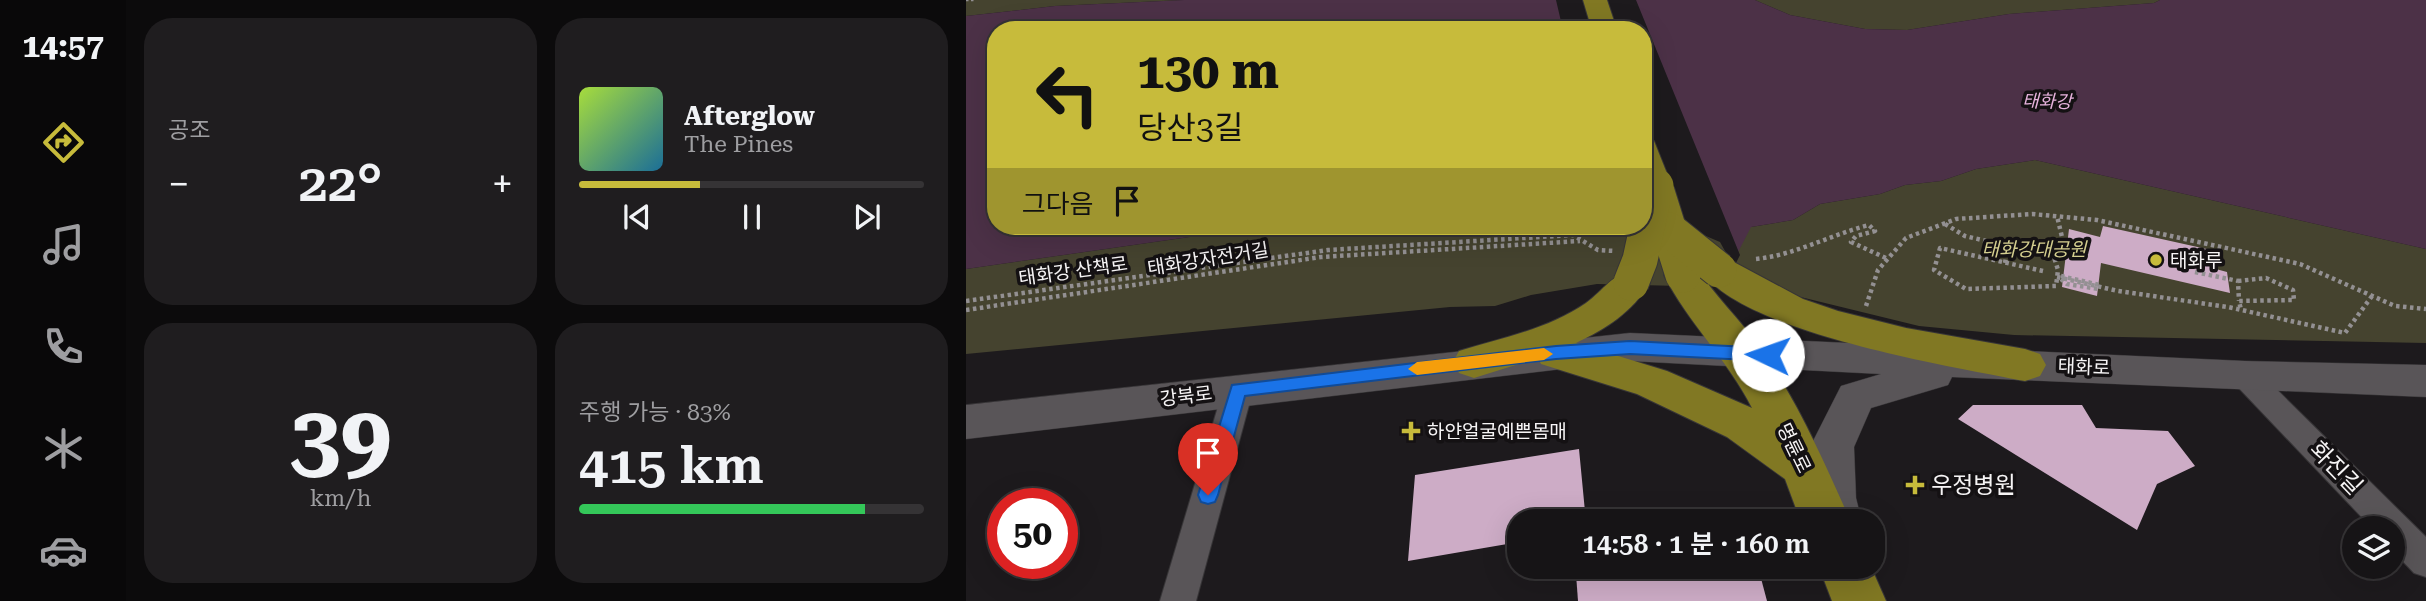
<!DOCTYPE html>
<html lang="ko">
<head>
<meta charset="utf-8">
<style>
  body { margin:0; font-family:"Roboto Serif","Noto Sans KR",serif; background:#1f1d1f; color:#f1f3f6; height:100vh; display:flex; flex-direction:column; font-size:26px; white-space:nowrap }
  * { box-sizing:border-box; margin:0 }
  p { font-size:23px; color:#9e9ea1 }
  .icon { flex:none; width:38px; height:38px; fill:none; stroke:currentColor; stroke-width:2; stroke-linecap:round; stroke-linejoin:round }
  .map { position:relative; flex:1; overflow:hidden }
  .side { display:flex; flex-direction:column; gap:18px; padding:18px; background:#0c0b0c; width:840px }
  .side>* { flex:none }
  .top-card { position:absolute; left:21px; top:21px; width:665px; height:214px; border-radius:28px; box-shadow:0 7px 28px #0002,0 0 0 2px #353335; background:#c7bb3b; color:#111; overflow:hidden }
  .controls { position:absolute; left:1376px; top:516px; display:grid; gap:14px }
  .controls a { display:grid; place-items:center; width:63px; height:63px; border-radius:50%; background:#161416; box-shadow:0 7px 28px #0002,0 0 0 2px #353335; font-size:35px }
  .speed { position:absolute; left:21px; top:488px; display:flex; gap:14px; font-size:35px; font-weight:700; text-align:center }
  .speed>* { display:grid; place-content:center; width:91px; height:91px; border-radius:50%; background:#161416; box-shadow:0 7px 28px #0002,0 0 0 2px #353335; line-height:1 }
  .speed .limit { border:10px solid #d22; background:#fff; color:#111 }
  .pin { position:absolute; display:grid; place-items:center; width:60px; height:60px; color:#fff; margin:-72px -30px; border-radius:50% 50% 50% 0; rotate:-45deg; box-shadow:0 0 7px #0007 }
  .pin .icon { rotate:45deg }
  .me { position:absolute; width:77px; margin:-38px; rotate:273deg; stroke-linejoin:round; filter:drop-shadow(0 0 5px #0008) }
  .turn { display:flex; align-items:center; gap:24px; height:147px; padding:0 35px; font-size:32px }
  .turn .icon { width:91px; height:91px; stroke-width:2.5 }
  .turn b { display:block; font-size:49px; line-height:60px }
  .then { display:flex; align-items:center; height:66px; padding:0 35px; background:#0003; gap:14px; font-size:26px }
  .big { font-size:52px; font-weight:600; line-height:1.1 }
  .side .card { flex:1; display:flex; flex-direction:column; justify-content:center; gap:10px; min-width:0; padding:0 24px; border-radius:28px; background:#1f1d1f }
  .side .dial { align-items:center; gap:0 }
  .dial b { font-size:91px; line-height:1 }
  .song { display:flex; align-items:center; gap:21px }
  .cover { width:84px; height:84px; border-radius:10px; background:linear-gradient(135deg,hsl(80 70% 55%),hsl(200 70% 35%)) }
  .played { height:7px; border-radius:4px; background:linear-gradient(90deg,#c7bb3b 35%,#353335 35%) }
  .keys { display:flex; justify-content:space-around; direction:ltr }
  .heat { display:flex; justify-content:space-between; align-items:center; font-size:38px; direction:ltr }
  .charge { height:10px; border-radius:5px; background:linear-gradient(90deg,#34c759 83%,#353335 0) }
  .side .tiles { flex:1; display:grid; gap:18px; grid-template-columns:repeat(2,1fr) }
  .trip { position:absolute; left:541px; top:509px; width:378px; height:70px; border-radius:28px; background:#161416; box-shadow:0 7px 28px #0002,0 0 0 2px #353335; font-weight:600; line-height:70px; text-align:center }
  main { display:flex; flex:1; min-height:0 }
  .tabs { display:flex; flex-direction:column; width:126px; justify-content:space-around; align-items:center; background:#090809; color:#9e9ea1 }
  .tabs .icon { width:49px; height:49px }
  .tabs .selected { color:#c7bb3b }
  .tabs b { font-size:32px; color:#f1f3f6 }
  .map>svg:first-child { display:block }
  .green { fill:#45432f }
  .water { fill:#4c3147 }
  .pier { fill:#1d1a1d }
  .building { fill:#cdacc6 }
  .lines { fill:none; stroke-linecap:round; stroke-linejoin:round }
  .street-casing { stroke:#373537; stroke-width:2 }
  .secondary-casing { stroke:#373537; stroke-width:1 }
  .primary-casing { stroke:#373537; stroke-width:2 }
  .path-far1 { stroke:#939092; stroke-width:2.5; stroke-dasharray:2.5 2.5; stroke-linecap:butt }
  .path { stroke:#939092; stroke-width:4.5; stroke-dasharray:3.5 3.5; stroke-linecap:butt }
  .street { fill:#595558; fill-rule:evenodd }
  .secondary { fill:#595558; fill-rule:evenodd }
  .primary { fill:#817823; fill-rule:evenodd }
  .primary-bridge-casing { stroke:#373537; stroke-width:37; stroke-linecap:butt }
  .primary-bridge { stroke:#817823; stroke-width:35 }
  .route { fill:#1a73e8; stroke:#114b97; stroke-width:2 }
  .slow { fill:#f59e0b }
  .poi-dot { fill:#c7bb3b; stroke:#141113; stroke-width:2.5 }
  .labels { text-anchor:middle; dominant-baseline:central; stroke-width:7; stroke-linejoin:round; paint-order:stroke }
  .far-water-label { font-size:18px; font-style:italic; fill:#e6b2dc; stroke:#141113 }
  .park-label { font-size:19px; font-style:italic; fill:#d4ce8f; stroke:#141113 }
  .street-label { font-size:19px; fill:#f6f4f5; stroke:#141113 }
  .poi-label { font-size:19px; fill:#f6f4f5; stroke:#141113; text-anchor:start }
  .near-street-label { font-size:23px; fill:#f6f4f5; stroke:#141113 }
  .near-poi-label { font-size:23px; fill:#f6f4f5; stroke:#141113; text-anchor:start }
</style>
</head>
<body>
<main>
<nav class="tabs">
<b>14:57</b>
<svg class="icon selected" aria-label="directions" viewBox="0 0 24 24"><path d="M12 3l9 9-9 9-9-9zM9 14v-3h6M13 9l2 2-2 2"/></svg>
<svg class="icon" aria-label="music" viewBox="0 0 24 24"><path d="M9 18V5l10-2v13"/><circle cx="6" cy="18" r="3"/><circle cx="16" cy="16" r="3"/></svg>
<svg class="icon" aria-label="phone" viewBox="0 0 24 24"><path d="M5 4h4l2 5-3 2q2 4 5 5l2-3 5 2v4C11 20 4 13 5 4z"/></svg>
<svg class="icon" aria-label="climate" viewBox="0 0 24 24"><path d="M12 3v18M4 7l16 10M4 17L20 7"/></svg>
<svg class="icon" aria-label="car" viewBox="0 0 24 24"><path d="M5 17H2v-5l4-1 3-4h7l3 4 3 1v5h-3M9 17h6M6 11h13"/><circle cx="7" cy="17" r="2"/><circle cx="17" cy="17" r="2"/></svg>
</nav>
<section class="side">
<div class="tiles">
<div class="card"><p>공조</p>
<div class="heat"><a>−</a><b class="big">22°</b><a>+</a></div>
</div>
<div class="card">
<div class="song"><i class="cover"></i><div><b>Afterglow</b><p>The Pines</p></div></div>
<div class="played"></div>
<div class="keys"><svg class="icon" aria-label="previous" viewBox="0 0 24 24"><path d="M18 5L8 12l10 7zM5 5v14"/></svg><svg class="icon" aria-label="pause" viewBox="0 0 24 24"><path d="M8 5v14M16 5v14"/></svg><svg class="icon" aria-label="next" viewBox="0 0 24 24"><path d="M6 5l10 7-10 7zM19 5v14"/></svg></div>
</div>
<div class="card dial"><b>39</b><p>km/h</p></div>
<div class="card"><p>주행 가능 · 83%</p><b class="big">415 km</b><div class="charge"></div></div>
</div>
</section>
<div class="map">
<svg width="1460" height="601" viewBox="0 0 1460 601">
  <rect width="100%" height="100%" fill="#1d1a1d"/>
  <g class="green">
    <polygon points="0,0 218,0 89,6 0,16"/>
    <polygon points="789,0 1194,0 1188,3 1043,14 941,30 899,29 824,15"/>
    <polygon points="1069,160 1460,249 1460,343 1048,335 953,326 798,288 631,284 565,295 529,306 484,307 0,354 0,269 300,226 785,227 827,220 854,204 914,194 939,185 975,181 1010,169"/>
  </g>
  <polygon class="water" points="218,0 789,0 824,15 899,29 941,30 1043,14 1188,3 1194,0 1460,0 1460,249 1069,160 1010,169 975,181 939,185 914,194 854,204 827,220 785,227 768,260 677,30 30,30 30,226 300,226 0,269 0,16 89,6"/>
  <polygon class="pier" points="590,0 670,0 774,255 770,263 765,262 754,242 721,228 677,226 677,30 597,30"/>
  <g class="building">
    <polygon points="1137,226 1245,250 1246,268 1261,272 1264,293 1135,263 1131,296 1096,287 1103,229 1134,237"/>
    <polygon points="1007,405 1116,405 1130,428 1202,431 1229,466 1191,484 1171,530 992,419"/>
    <polygon points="613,449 620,522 553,522 553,542 442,561 449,475"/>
    <polygon points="648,567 792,567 801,601 612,601 610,574"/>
  </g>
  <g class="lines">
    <g class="street-casing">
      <g id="street">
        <polygon points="1279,365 1289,368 1460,537 1460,577 1448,573 1426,550 1426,528 1406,528 1269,384 1265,376 1269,368"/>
        <polygon points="272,379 282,382 287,390 230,601 194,601 257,390 262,382"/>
      </g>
    </g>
    <g class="secondary-casing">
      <polygon id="secondary" points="664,333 1279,361 1460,365 1460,397 986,377 982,385 905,408 888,447 890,498 896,522 848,522 844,498 844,447 875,386 915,374 664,361 0,439 0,405"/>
    </g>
    <g class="primary-casing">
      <g id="primary">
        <polygon points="617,0 641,0 651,30 626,30"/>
        <polygon points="677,139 688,141 706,186 702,193 690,196 677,191"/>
        <path d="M753,258L766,261L837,299L872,311L940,328L1059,349L1074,354L1080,365L1074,376L1059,381C988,367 773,332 735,270L740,261Z"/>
        <path d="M717,263L730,266C748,296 773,318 793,346C831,400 858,461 885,522H835L819,479L761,437L671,394L575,364L572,358L508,378L493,373L487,362L493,351C536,338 582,329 620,303C641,288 650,266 678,274L684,283C666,312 640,329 610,343L701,371L786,408C762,360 722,323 698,275L704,266Z"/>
        <polygon points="853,567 905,567 920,601 866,601"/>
      </g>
    </g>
    <polyline class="path-far1" points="0,0 8,0"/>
    <g class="path">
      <polyline points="979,224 999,236 1088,257"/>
      <path d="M790,259C829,255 864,235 903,225L909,231L890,236L885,242L922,259"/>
      <polyline points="1039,263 1042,246"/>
      <polyline points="1077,271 974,248 968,270 1000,289 1090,286 1092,270 1088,257 1096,237 1091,216"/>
      <polyline points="1229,272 1272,281 1273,301"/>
      <polyline points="1095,276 1134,285"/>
      <polyline points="1091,277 1152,291 1262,307 1379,333 1406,296"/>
      <polyline points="1095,279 1101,284 1133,289"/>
      <polyline points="1272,281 1300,278 1327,290 1328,300 1273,301 1275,310"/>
      <polyline points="0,301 362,250 607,235 632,250 649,251"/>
      <polyline points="900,306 912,270 940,238 990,219 1066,214 1131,220 1334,264 1429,306 1460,309"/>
      <polyline points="0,310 355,257 614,241"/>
    </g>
    <use href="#street" class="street"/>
    <use href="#secondary" class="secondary"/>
    <use href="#primary" class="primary"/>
    <g class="primary-bridge-casing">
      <g id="primary-bridge">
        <polyline points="691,192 717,275"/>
        <polyline points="703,230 753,270"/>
        <polyline points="665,283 674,260 690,186"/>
      </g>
    </g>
    <use href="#primary-bridge" class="primary-bridge"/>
  </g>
  <polygon class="route" points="664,341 802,348 810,355 802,361 664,354 590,359 279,396 252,495 249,502 242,504 235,502 232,495 266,385 590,346"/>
  <polygon class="slow" points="578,348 587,354 578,360 451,375 442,369 451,362"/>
  <g class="poi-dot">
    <circle cx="1190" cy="260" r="7"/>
    <path d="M441.5 420.5h7v7h7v7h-7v7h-7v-7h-7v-7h7z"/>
    <path d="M945.5 474.5h7v7h7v7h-7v7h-7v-7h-7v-7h7z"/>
  </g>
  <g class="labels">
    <g class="far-water-label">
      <text transform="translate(1081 101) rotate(1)">태화강</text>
    </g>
    <g class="park-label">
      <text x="1068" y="249">태화강대공원</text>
    </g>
    <g class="street-label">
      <text transform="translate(242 259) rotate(-9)">태화강자전거길</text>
      <text transform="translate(107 271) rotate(-8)">태화강 산책로</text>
      <text transform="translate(1118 367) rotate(2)">태화로</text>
      <text transform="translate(220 396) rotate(-7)">강북로</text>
      <text transform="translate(828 448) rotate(64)">명륜로</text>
    </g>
    <g class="poi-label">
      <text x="1204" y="260">태화루</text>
      <text x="461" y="431">하얀얼굴예쁜몸매</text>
    </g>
    <g class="near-street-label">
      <text transform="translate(1370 468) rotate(46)">화진길</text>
    </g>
    <g class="near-poi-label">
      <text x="965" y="485">우정병원</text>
    </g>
  </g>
</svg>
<div class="controls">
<a><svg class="icon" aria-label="layers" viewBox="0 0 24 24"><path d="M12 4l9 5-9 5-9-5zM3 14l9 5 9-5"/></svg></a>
</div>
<div class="speed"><div class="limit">50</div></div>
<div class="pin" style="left:242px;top:495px;background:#d93025"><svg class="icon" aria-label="arrive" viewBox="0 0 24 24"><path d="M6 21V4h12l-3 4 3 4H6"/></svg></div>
<svg class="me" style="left:802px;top:355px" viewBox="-20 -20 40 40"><circle r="19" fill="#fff"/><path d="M0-13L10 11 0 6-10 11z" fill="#1a73e8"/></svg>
<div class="trip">14:58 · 1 분 · 160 m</div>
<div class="top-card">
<div class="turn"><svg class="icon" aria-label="left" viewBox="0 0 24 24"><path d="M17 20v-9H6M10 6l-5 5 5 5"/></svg><div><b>130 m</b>당산3길</div></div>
<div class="then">그다음<svg class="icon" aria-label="arrive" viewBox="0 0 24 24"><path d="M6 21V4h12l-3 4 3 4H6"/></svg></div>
</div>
</div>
</main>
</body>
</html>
